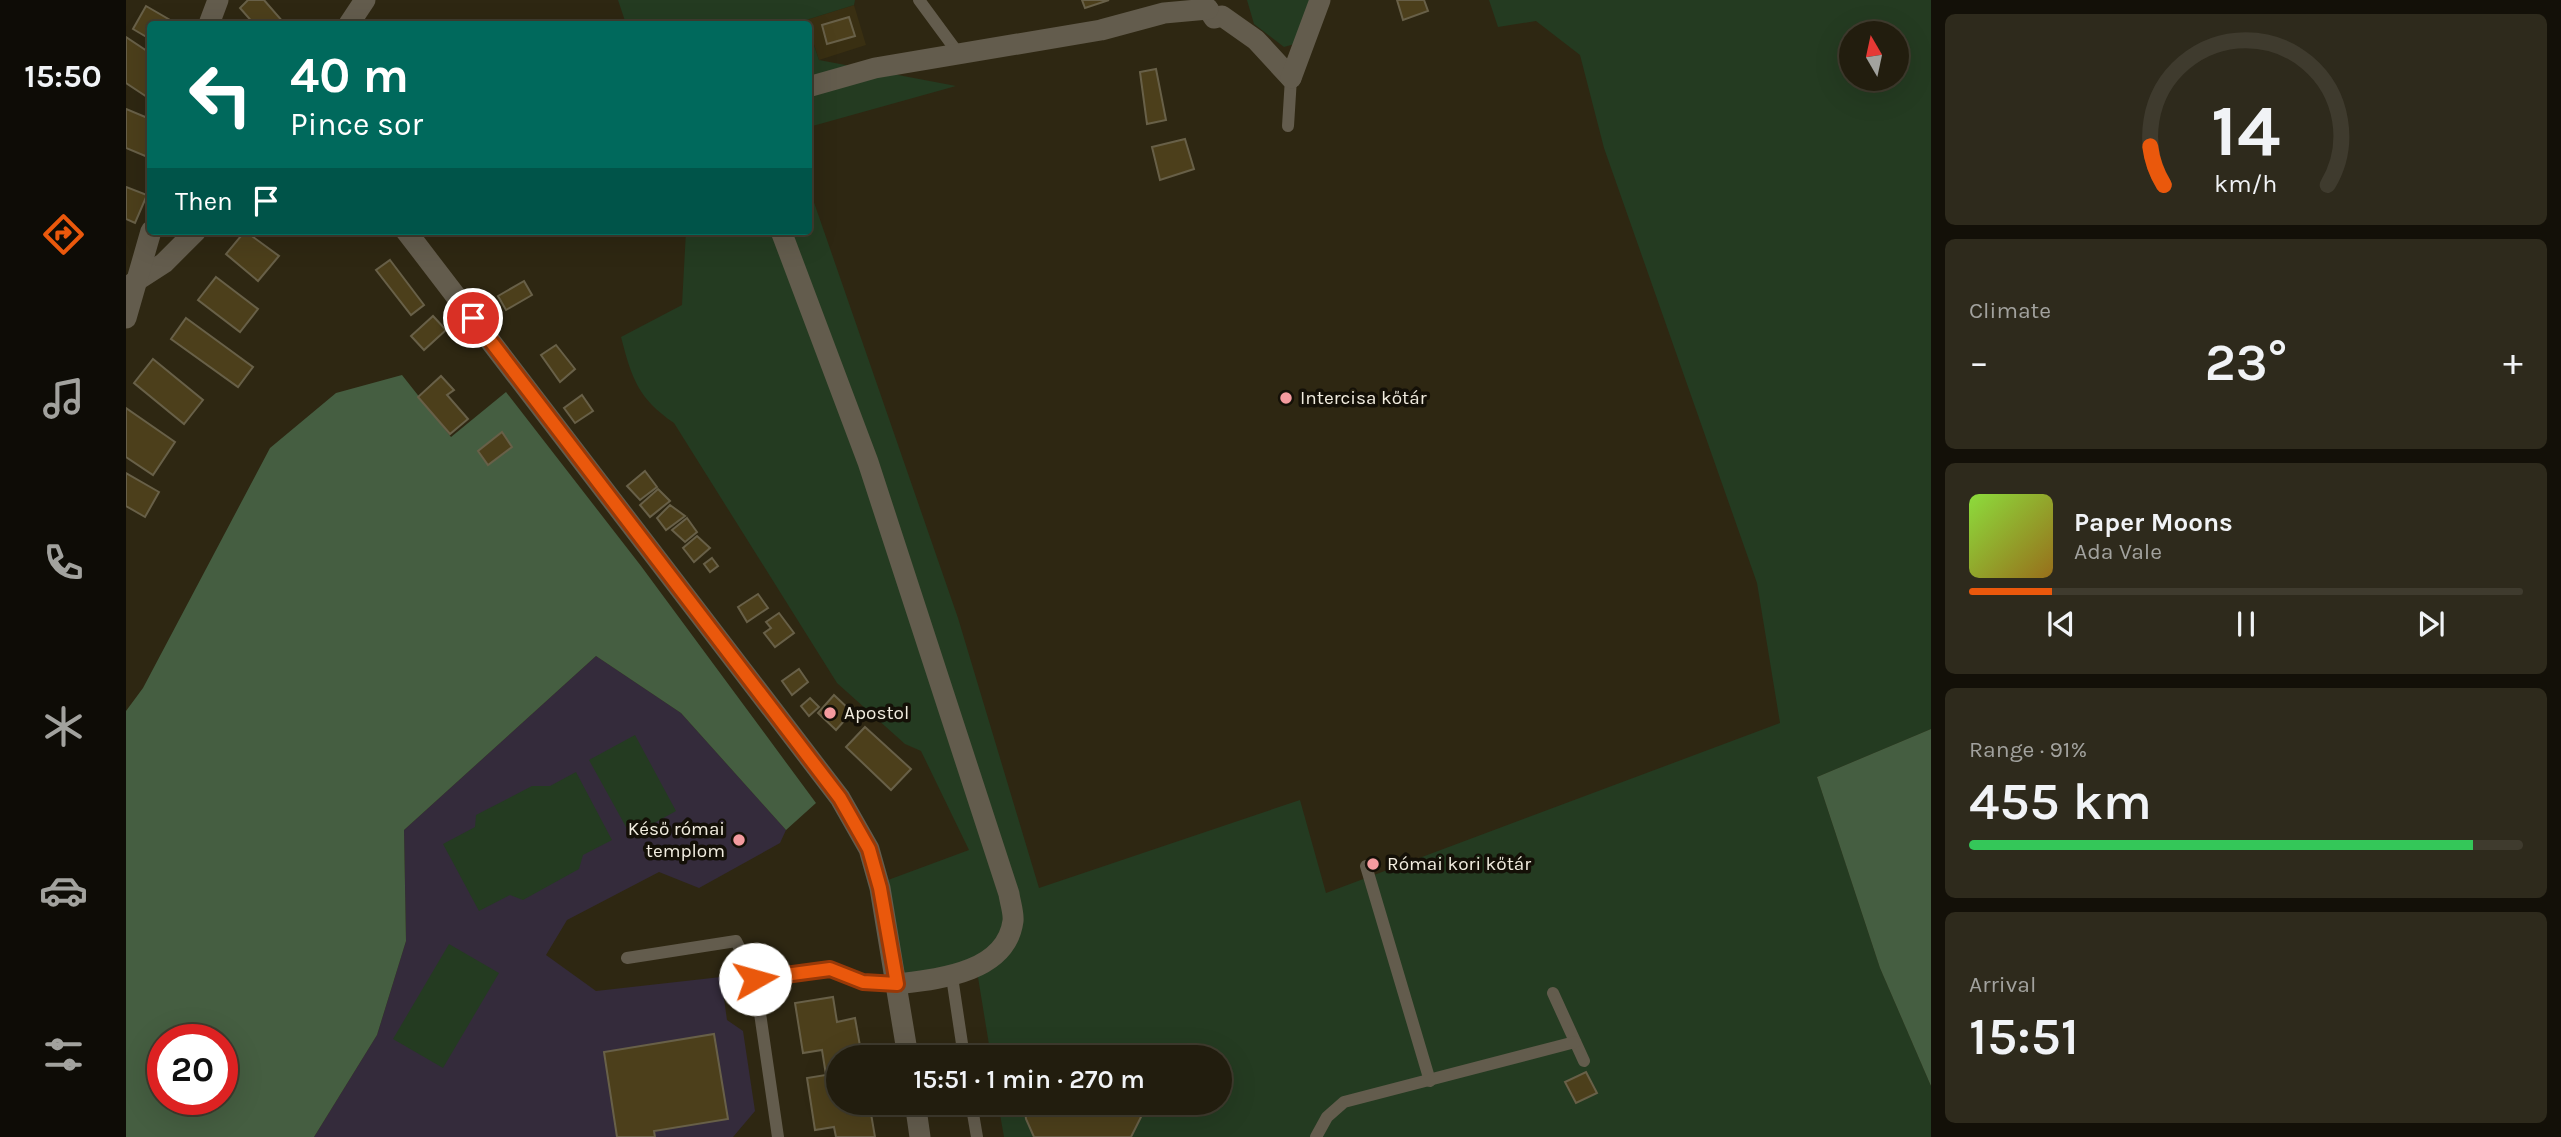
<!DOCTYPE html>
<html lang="en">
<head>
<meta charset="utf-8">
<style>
  body { margin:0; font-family:Karla,sans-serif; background:#2e2a1c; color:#f1f3f6; height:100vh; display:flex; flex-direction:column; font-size:26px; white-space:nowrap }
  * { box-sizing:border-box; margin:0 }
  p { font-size:23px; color:#a2a29e }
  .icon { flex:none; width:38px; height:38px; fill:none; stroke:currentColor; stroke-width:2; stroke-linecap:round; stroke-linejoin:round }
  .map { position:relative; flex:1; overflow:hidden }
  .sheet { display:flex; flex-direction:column; gap:14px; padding:14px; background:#131008; width:630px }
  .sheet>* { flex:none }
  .hud { position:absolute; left:21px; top:21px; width:665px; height:214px; border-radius:7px; box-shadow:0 7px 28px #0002,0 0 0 2px #3f3b2e; background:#00695c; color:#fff; overflow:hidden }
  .needle { width:46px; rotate:351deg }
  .tools { position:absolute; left:1713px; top:21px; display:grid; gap:14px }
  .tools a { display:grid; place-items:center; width:70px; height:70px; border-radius:50%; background:#221d0e; box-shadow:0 7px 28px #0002,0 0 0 2px #3f3b2e; font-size:35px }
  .speed { position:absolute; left:21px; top:1024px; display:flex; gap:14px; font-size:35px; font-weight:700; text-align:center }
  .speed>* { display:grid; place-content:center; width:91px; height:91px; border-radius:50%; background:#221d0e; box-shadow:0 7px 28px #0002,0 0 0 2px #3f3b2e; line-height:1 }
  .speed .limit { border:10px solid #d22; background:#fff; color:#111 }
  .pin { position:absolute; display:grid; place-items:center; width:60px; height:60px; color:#fff; margin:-30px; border:4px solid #fff; border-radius:50%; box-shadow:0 2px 7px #0007 }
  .me { position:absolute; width:77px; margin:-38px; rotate:83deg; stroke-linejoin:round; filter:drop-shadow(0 0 5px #0008) }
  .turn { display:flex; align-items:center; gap:24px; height:147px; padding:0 28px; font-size:32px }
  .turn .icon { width:91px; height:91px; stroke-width:2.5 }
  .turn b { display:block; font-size:49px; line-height:60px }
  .then { display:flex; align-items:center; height:66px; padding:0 28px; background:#0003; gap:14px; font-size:26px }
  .big { font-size:52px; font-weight:600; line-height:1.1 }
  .sheet .widget { flex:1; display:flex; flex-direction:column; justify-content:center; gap:10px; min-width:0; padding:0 24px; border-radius:10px; background:#2e2a1c }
  .sheet .dial { align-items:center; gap:0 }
  .dial svg { height:182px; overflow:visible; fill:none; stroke:#3f3b2e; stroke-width:7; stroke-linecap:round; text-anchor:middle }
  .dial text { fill:#f1f3f6; stroke:none }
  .song { display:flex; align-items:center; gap:21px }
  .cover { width:84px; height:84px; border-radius:10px; background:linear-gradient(135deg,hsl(90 70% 55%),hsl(40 70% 35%)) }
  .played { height:7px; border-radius:4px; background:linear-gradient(90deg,#ea580c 15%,#3f3b2e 15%) }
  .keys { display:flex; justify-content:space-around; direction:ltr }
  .heat { display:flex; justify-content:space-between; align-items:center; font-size:38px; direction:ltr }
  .charge { height:10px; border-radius:5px; background:linear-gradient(90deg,#34c759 91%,#3f3b2e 0) }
  .trip { position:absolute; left:700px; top:1045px; width:406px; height:70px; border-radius:35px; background:#221d0e; box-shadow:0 7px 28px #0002,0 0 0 2px #3f3b2e; font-weight:600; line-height:70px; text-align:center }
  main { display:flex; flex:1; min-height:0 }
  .menu { display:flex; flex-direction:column; width:126px; justify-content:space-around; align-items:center; background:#0e0c06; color:#a2a29e }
  .menu .icon { width:49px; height:49px }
  .menu .current { color:#ea580c }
  .menu b { font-size:32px; color:#f1f3f6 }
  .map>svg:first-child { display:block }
  .built { fill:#392f12 }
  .education { fill:#342b3b }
  .green { fill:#243b21; fill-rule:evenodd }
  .forest { fill:#455e41; fill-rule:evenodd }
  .building { fill:#4c3f1b; stroke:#686048; stroke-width:2 }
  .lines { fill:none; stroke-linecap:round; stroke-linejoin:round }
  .lane { stroke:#635c4d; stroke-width:12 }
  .street { stroke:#635c4d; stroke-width:21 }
  .route-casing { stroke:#983908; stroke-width:18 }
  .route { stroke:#ea580c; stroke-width:12 }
  .poi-dot { fill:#f49b9f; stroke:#141007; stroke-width:2.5 }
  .labels { text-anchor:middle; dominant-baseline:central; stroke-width:7; stroke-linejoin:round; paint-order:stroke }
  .poi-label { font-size:19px; fill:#f1ecdf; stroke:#141007; text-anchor:start }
</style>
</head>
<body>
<main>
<nav class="menu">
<b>15:50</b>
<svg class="icon current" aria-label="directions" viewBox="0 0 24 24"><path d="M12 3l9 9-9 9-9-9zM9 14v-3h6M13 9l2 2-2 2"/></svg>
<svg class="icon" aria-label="music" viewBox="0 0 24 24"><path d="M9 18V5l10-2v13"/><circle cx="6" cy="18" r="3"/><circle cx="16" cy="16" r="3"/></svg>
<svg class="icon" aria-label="phone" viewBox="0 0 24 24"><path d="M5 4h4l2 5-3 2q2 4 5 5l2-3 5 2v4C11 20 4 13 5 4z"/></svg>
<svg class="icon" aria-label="climate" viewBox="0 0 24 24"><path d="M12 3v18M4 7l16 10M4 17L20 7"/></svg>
<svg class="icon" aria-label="car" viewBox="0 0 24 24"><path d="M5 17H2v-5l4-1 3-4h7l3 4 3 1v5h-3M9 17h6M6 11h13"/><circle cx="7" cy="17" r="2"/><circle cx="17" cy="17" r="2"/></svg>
<svg class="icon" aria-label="filters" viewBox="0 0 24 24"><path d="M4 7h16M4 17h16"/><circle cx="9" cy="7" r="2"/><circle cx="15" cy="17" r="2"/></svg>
</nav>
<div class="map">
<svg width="1805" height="1137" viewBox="0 0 1805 1137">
  <rect width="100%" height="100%" fill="#2e2712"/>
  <polygon class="built" points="728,5 740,45 693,60 680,20"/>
  <polygon class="education" points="470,656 555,713 660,830 654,843 573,888 533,872 441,920 420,955 470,991 595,977 601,1020 617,1031 629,1111 607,1137 188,1137 251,1035 280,941 278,830"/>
  <g class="green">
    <polygon points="492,0 729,0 728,5 680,20 681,24 500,24"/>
    <polygon points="1121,0 1189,0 1172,43 1158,47 1128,24"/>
    <path d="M1363,0H1805V729L1691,777L1754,968L1805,1086V1137H878L872,1103L1094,1102V1057H865L850,965L777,974L762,880L843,850L795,751L779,744L711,683L548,423C512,398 506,379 495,337L556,305L560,231H682L683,188L832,618L913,888L1174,800L1200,893L1654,723L1631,583L1478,148L1454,55L1410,21L1372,27ZM1726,33H1771V79H1726Z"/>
    <polygon points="682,28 693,60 830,86 683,127"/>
    <polygon points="509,735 550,811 505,836 463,760"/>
    <polygon points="450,772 486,840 457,855 453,869 397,900 384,895 353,911 317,844 349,827 350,815 406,786 424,786"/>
    <polygon points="323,944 373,973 317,1068 267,1039"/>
  </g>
  <g class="forest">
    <path d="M276,375L325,437L380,392L515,566L690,803L660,830L555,713L470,656L278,830L280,941L251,1035L188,1137H0V711L17,688L144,448L210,393ZM37,1040H96V1099H37Z"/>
    <polygon points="1805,729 1805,1086 1754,968 1691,777"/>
  </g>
  <g class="building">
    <polygon points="122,0 138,0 158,23 128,24 114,8"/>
    <polygon points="956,0 983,0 959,8"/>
    <polygon points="1271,0 1298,0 1302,11 1277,20"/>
    <polygon points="20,6 51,24 24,24 24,39 7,29"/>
    <polygon points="723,17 729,36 701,44 696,25"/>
    <polygon points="0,37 24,53 24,99 0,83"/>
    <polygon points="1030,69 1040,120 1021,124 1014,72"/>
    <polygon points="0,109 24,119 24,158 0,148"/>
    <polygon points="1059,139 1068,169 1034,180 1026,147"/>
    <polygon points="0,187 21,195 9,223 0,219"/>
    <polygon points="119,231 153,256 132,281 100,254"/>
    <polygon points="264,260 298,305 285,315 250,270"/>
    <polygon points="90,277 132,309 114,332 72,300"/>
    <polygon points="398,281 406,295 380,310 372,296"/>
    <polygon points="307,316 320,330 298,350 285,336"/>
    <polygon points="60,318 127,367 112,387 45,339"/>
    <polygon points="430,345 449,369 434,382 415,355"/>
    <polygon points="27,359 77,400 58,424 8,383"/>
    <polygon points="315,376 328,390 321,395 342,419 324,434 292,397"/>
    <polygon points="456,395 467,411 449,423 438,408"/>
    <polygon points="0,408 49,442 27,475 0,457"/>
    <polygon points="376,432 386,447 362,465 352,451"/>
    <polygon points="519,471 531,487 514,500 501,486"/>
    <polygon points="0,473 33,492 19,517 0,506"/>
    <polygon points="532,489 544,501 524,517 514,505"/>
    <polygon points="544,505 559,516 540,530 531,518"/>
    <polygon points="561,518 571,532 559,542 546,530"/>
    <polygon points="571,536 584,548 568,562 557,548"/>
    <polygon points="586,558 592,566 584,572 578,564"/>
    <polygon points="632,594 642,608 621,622 612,607"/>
    <polygon points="653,613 668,633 649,647 638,633 645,628 640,622"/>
    <polygon points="673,669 682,682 666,695 656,681"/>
    <polygon points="708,695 726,712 710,730 692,713"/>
    <polygon points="684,698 693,707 683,716 675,706"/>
    <polygon points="739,727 785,769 765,790 720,747"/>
    <polygon points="707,997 711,1022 729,1018 736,1057 712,1057 712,1102 743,1102 749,1137 710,1137 708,1127 689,1130 681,1078 700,1075 696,1050 677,1053 669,1003"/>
    <polygon points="588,1034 602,1119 528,1131 529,1137 491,1137 478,1052"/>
    <polygon points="966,1045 992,1057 922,1057 946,1046"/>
    <polygon points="1460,1072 1471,1093 1450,1103 1439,1082"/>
    <polygon points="898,1102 1016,1102 1015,1117 1005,1137 908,1137 900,1119"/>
  </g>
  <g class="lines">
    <g class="lane">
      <polyline points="793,0 832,53"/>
      <polyline points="1162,126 1165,78"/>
      <polyline points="1240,866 1304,1081"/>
      <polyline points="501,958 610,941 629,979 652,1137"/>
      <polyline points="826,977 838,1057"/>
      <polyline points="629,979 703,969 737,982 771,984"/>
      <polyline points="1427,993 1458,1061"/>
      <polyline points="845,1102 851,1137"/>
      <polyline points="1190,1137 1201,1117 1218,1102 1449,1042"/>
    </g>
    <g class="street">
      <polyline points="1082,9 1088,18 1096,16 1130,40 1165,78"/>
      <polyline points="83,24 92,0"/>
      <polyline points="223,24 239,0"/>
      <polyline points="1165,78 1194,0"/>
      <polyline points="682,87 749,68 975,30 1038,13 1082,9"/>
      <polyline points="280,231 714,798 743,849 754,888 782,1057"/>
      <path d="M655,231L742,462L883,894C884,902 888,913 887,921C880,973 812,979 771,984"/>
      <polyline points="7,283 38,263 70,231"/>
      <polyline points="0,318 25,231"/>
      <polyline points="789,1102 794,1137"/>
    </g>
  </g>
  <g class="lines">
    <g class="route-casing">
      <polyline id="route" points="347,318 714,798 743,849 754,888 771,984 737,982 704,969 629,979"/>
    </g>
    <use href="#route" class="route"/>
  </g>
  <g class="poi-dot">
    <circle cx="1160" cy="398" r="7"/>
    <circle cx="704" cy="713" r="7"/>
    <circle cx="613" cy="840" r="7"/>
    <circle cx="1247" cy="864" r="7"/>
  </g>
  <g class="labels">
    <g class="poi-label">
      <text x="1174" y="398">Intercisa kőtár</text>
      <text x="718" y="713">Apostol</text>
      <text x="599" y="829" text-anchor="end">Késő római<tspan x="599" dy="22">templom</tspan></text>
      <text x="1261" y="864">Római kori kőtár</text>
    </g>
  </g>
</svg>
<div class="tools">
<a><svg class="needle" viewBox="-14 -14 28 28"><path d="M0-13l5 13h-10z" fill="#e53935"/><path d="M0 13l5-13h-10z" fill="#a2a29e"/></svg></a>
</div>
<div class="speed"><div class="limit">20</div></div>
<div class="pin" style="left:347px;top:318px;background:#d93025"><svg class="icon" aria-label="arrive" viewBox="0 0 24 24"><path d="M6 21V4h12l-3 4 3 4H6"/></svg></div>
<svg class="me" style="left:629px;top:979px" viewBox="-20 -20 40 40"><circle r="19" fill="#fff"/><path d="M0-13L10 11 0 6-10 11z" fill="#ea580c"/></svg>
<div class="trip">15:51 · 1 min · 270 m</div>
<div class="hud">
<div class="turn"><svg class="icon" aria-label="left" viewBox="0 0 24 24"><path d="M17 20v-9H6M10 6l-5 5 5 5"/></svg><div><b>40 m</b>Pince sor</div></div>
<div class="then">Then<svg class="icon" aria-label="arrive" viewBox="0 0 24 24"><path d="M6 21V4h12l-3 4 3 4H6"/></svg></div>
</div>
</div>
<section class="sheet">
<div class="widget dial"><svg viewBox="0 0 100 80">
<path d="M14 69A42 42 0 1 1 86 69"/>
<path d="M14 69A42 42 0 0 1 8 52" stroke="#ea580c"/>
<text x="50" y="56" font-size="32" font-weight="700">14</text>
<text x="50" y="72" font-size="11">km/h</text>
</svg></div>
<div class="widget"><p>Climate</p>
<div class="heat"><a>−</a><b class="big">23°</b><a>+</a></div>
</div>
<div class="widget">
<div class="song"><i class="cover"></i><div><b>Paper Moons</b><p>Ada Vale</p></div></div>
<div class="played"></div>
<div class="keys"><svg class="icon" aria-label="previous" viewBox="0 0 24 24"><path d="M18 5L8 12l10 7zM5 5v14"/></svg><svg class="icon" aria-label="pause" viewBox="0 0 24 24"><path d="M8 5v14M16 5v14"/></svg><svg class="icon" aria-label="next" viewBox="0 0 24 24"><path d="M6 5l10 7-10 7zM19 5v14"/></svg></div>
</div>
<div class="widget"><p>Range · 91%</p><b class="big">455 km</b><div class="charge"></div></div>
<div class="widget"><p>Arrival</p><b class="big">15:51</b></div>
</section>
</main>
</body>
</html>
